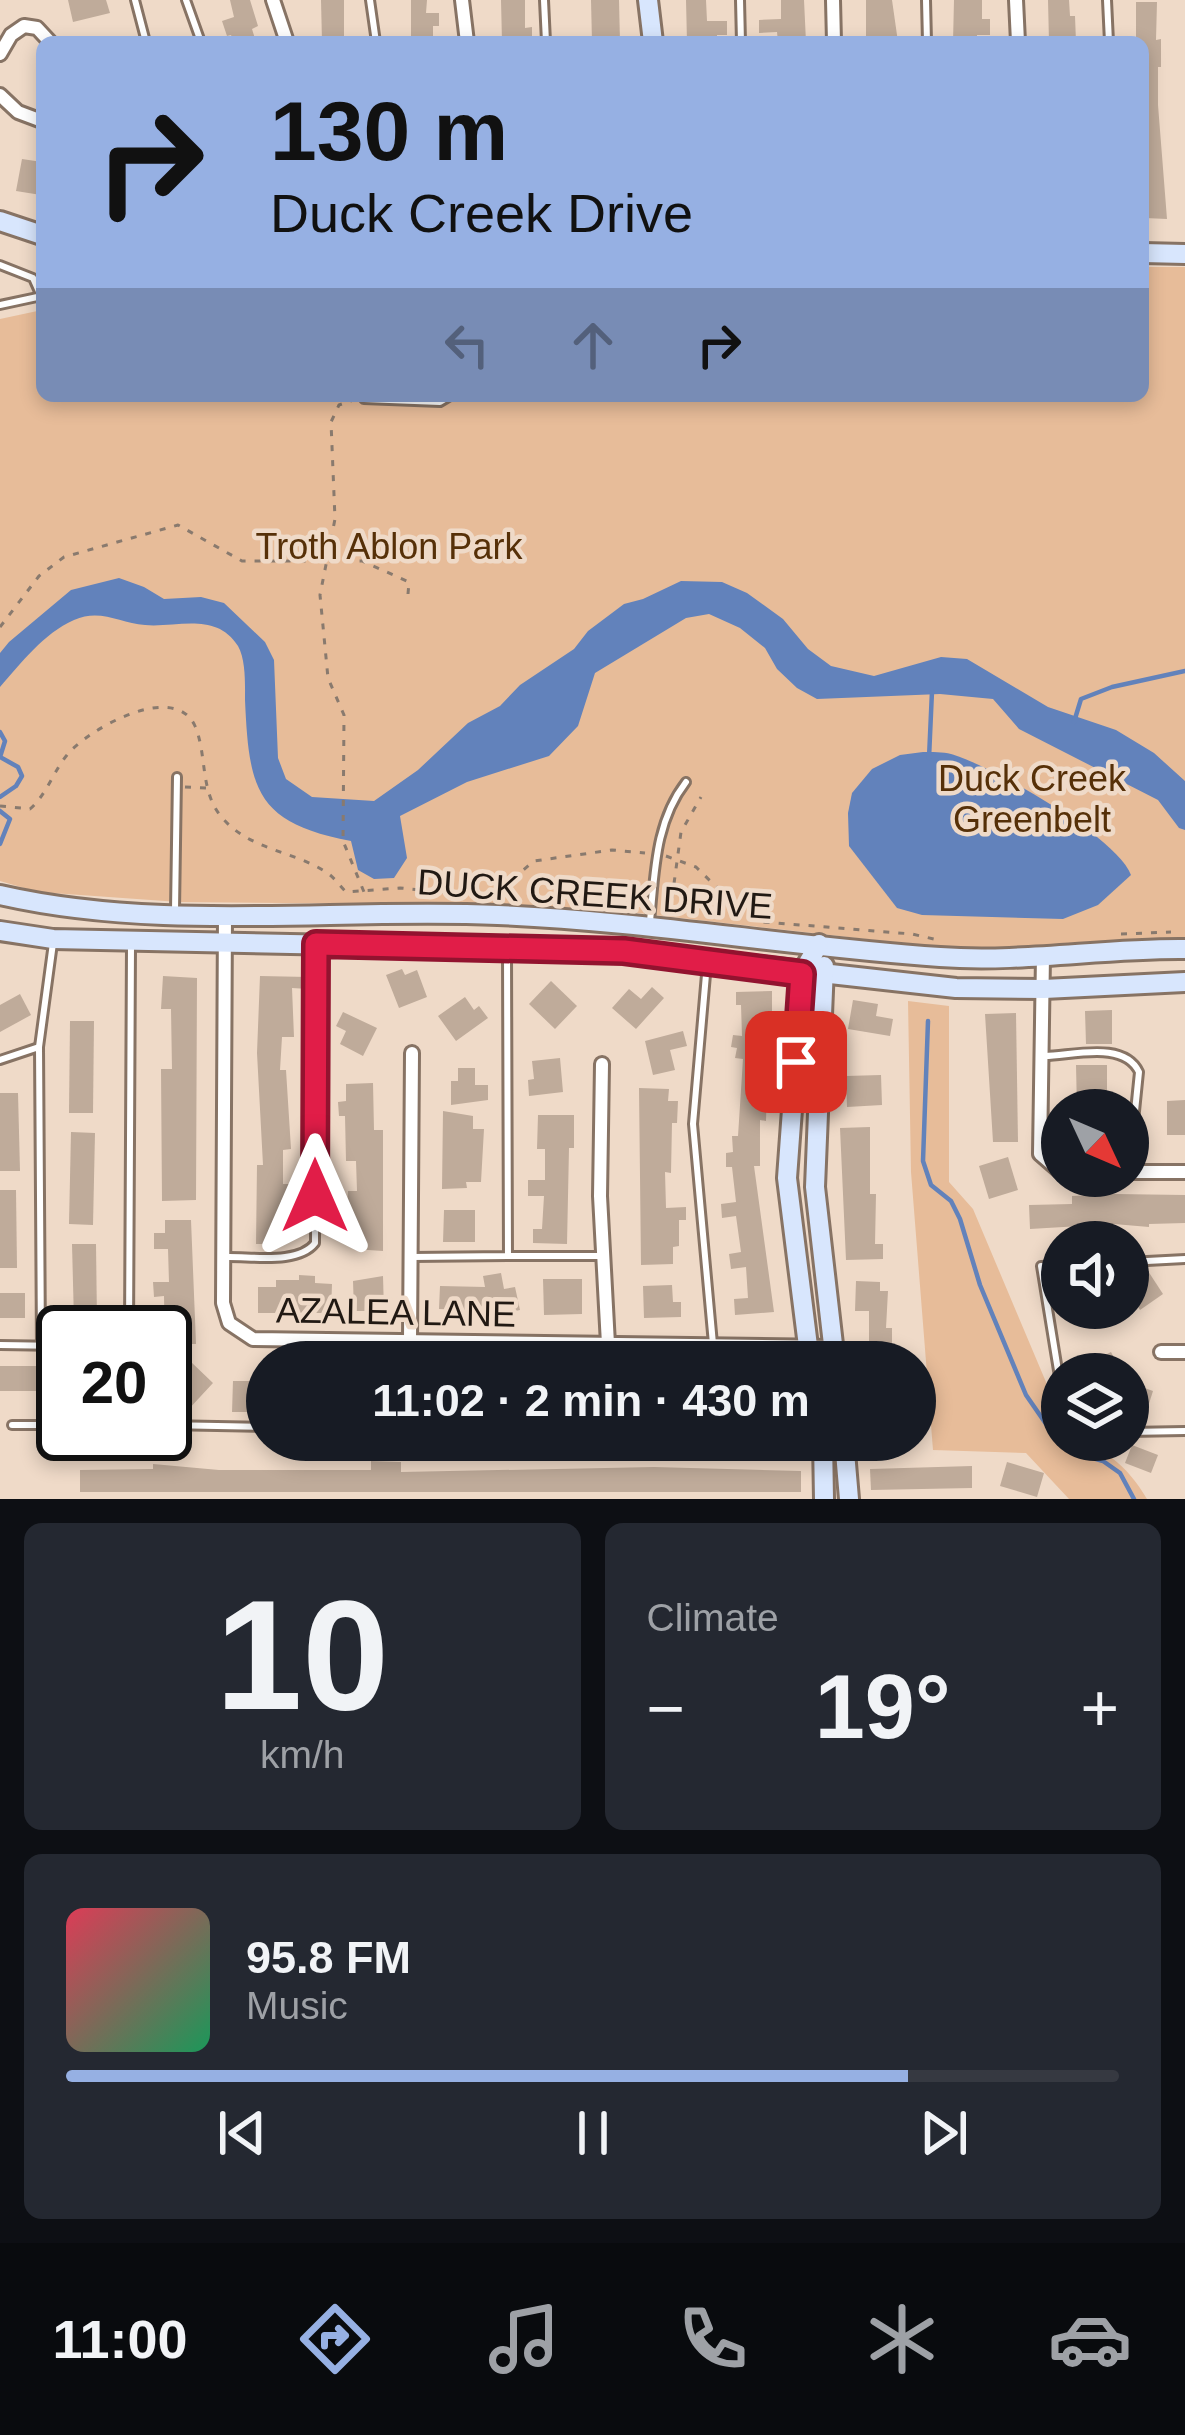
<!DOCTYPE html>
<html lang="en">
<head>
<meta charset="utf-8">
<style>
  body { margin:0; font-family:Arial,sans-serif; background:#242831; color:#f1f3f6; height:100vh; display:flex; flex-direction:column; font-size:45px; white-space:nowrap }
  * { box-sizing:border-box; margin:0 }
  p { font-size:39px; color:#9ea1a6 }
  .icon { flex:none; width:66px; height:66px; fill:none; stroke:currentColor; stroke-width:2; stroke-linecap:round; stroke-linejoin:round }
  .map { position:relative; height:1499px; overflow:hidden }
  .details { display:flex; flex-direction:column; gap:24px; padding:24px; background:#0d0f14; flex:1 }
  .details>* { flex:none }
  .banner { position:absolute; left:36px; top:36px; width:1113px; height:366px; border-radius:18px; box-shadow:0 6px 18px #0003; background:#96b0e3; color:#111; overflow:hidden }
  .needle { width:78px; rotate:134deg }
  .controls { position:absolute; left:1041px; top:1089px; display:grid; gap:24px }
  .controls a { display:grid; place-items:center; width:108px; height:108px; border-radius:50%; background:#171b24; box-shadow:0 6px 18px #0003; font-size:60px }
  .speed { position:absolute; left:36px; top:1305px; display:flex; gap:24px; font-size:60px; font-weight:700; text-align:center }
  .speed>* { display:grid; place-content:center; width:156px; height:156px; border-radius:50%; background:#171b24; box-shadow:0 6px 18px #0003; line-height:1 }
  .speed .limit { border:6px solid #111; border-radius:18px; background:#fff; color:#111 }
  .pin { position:absolute; display:grid; place-items:center; width:102px; height:102px; color:#fff; margin:-51px; border-radius:24px; box-shadow:0 6px 18px #0006 }
  .me { position:absolute; width:132px; margin:-66px; rotate:0deg; stroke-linejoin:round; filter:drop-shadow(0 0 9px #0008) }
  .turn { display:flex; align-items:center; gap:42px; height:252px; padding:0 36px; font-size:54px }
  .turn .icon { width:156px; height:156px; stroke-width:2.5 }
  .turn b { display:block; font-size:84px; line-height:102px }
  .lanes { display:flex; align-items:center; height:114px; padding:0 36px; background:#0003; justify-content:center; gap:60px; direction:ltr }
  .lanes .off { opacity:.35 }
  .big { font-size:90px; font-weight:800; line-height:1.1 }
  .details .card { flex:1; display:flex; flex-direction:column; justify-content:center; gap:18px; min-width:0; padding:0 42px; border-radius:18px; background:#242831 }
  .details .dial { align-items:center; gap:0 }
  .dial b { font-size:156px; line-height:1 }
  .song { display:flex; align-items:center; gap:36px }
  .cover { width:144px; height:144px; border-radius:18px; background:linear-gradient(135deg,hsl(350 70% 55%),hsl(150 70% 35%)) }
  .played { height:12px; border-radius:6px; background:linear-gradient(90deg,#96b0e3 80%,#363941 80%) }
  .keys { display:flex; justify-content:space-around; direction:ltr }
  .heat { display:flex; justify-content:space-between; align-items:center; font-size:66px; direction:ltr }
  .details .tiles { flex:1; display:grid; gap:24px; grid-template-columns:1fr 1fr }
  .card:last-child { grid-column:span 2 }
  .trip { position:absolute; left:246px; top:1341px; width:690px; height:120px; border-radius:60px; background:#171b24; box-shadow:0 6px 18px #0003; font-weight:800; line-height:120px; text-align:center }
  .tabs { display:flex; height:192px; justify-content:space-around; align-items:center; background:#090b0e; color:#9ea1a6 }
  .tabs .icon { width:84px; height:84px }
  .tabs .current { color:#96b0e3 }
  .tabs b { font-size:54px; color:#f1f3f6 }
  .map>svg:first-child { display:block }
  .green { fill:#e7bc99 }
  .water { fill:#6282bb }
  .lines { fill:none; stroke-linecap:round; stroke-linejoin:round }
  .stream { stroke:#6282bb; stroke-width:4.5 }
  .building { fill:#bfab9a }
  .lane-casing { stroke:#877364; stroke-width:12 }
  .street-casing { stroke:#877364; stroke-width:18 }
  .secondary-casing { stroke:#877364; stroke-width:24 }
  .path { stroke:#897a6e; stroke-width:3; stroke-dasharray:6 9; stroke-linecap:butt }
  .lane { stroke:#fff; stroke-width:6 }
  .street { stroke:#fff; stroke-width:12 }
  .secondary { stroke:#d8e6fd; stroke-width:18 }
  .route-casing { stroke:#92132f; stroke-width:30 }
  .route { stroke:#e11d48; stroke-width:21 }
  .labels { text-anchor:middle; dominant-baseline:central; stroke-width:9; stroke-linejoin:round; paint-order:stroke }
  .park-label { font-size:36px; fill:#563008; stroke:#efdac8 }
  .street-label { font-size:36px; fill:#211913; stroke:#efdac8 }
</style>
</head>
<body>
<div class="map">
<svg width="1185" height="1499" viewBox="0 0 1185 1499">
  <rect width="100%" height="100%" fill="#efdac8"/>
  <g class="green">
    <polygon points="1143,267 1185,267 1185,944 1117,941 1016,950 945,948 629,912 417,904 179,902 38,892 0,881 0,319 42,310 42,396 1143,396"/>
    <path d="M908,1001L949,1006V1182L973,1209L1062,1420V1440C1100,1440 1129,1468 1147,1499H1069L1026,1453L933,1450L911,1172Z"/>
  </g>
  <g class="water">
    <path d="M119,578L144,587L164,599L201,597L224,603L265,642L274,660L278,758L286,779L312,797L374,801L418,770L468,723L500,706L520,685L574,649L588,631L624,604L643,599L681,581L722,582L747,593L783,619L808,649L831,666L874,676L941,657L967,659L1048,707L1116,730L1154,753L1185,781V830L1179,828L1158,800L1019,729L993,699L940,694L817,699L797,688L777,669L765,648L740,628L709,614L686,618L595,673L578,726L549,756L467,782L400,816L407,858L394,878L374,879L358,870L351,841C256,823 249,790 245,700C245,685 246,660 238,646C216,611 176,628 145,625C120,623 100,608 74,620C43,634 22,662 0,687V653L9,642L71,590Z"/>
    <path d="M923,752C932,752 943,752 951,754C992,766 1117,837 1131,875L1098,905L1063,919L922,915L897,908L849,846L848,813L852,793L872,769L900,755Z"/>
  </g>
  <g class="lines">
    <g class="stream">
      <polyline points="1074,722 1081,699 1112,687 1185,671"/>
      <polyline points="0,732 5,741 0,757 18,767 22,776 16,786 0,797"/>
      <polyline points="929,758 932,691"/>
      <polyline points="0,811 10,819 0,844"/>
      <polyline points="928,1021 923,1161 931,1185 951,1201 960,1219 980,1285 1026,1395 1053,1434 1072,1452 1103,1461 1120,1473 1134,1499"/>
    </g>
  </g>
  <g class="building">
    <polygon points="68,0 106,0 110,13 73,22"/>
    <polygon points="230,0 250,0 258,26 252,29 256,42 234,42 231,35 227,36 222,21 234,17"/>
    <polygon points="321,0 344,0 344,42 322,42"/>
    <polygon points="411,0 427,0 426,13 439,13 439,26 433,26 433,42 411,42"/>
    <polygon points="501,0 525,0 525,28 532,27 532,42 502,42"/>
    <polygon points="591,0 619,0 620,42 592,42"/>
    <polygon points="686,0 706,0 707,21 727,21 727,35 717,35 717,42 687,42"/>
    <polygon points="781,0 804,0 806,42 778,42 777,32 759,33 759,20 781,19"/>
    <polygon points="866,0 892,0 898,42 866,42"/>
    <polygon points="954,0 982,0 982,19 990,19 990,35 977,35 977,42 953,42"/>
    <polygon points="1048,0 1069,0 1070,16 1075,16 1076,42 1049,42"/>
    <polygon points="1136,2 1157,2 1156,40 1161,39 1161,67 1158,67 1158,105 1167,219 1145,218 1143,42 1136,42"/>
    <polygon points="22,159 42,162 41,195 16,191"/>
    <polygon points="402,969 405,975 417,970 427,997 399,1008 386,975"/>
    <polygon points="163,976 197,978 196,1200 162,1201 161,1069 172,1069 171,1009 161,1009"/>
    <polygon points="260,976 308,977 308,989 292,988 294,1037 282,1037 280,1070 286,1070 291,1149 283,1150 283,1184 295,1184 294,1200 281,1200 287,1244 256,1244 257,1165 263,1165 257,1053"/>
    <polygon points="551,981 577,1006 555,1029 529,1004"/>
    <polygon points="652,987 664,998 636,1029 612,1008 629,989 641,999"/>
    <polygon points="772,991 772,1022 762,1086 767,1086 766,1121 760,1120 760,1166 754,1166 774,1312 735,1315 734,1299 748,1298 746,1267 731,1269 729,1254 741,1252 736,1216 722,1218 721,1204 736,1202 732,1167 726,1167 726,1153 733,1152 732,1136 738,1136 743,1059 735,1058 737,1048 731,1047 733,1035 742,1036 741,1005 736,1005 736,992"/>
    <polygon points="20,994 31,1015 0,1032 0,1005"/>
    <polygon points="465,997 474,1010 479,1006 488,1018 456,1041 438,1016"/>
    <polygon points="853,1000 878,1004 876,1016 893,1019 890,1036 848,1029"/>
    <polygon points="1112,1010 1112,1044 1086,1044 1085,1011"/>
    <polygon points="343,1012 377,1028 363,1056 340,1044 346,1031 336,1026"/>
    <polygon points="1016,1013 1018,1142 993,1142 985,1014"/>
    <polygon points="70,1021 94,1021 93,1113 69,1113"/>
    <polygon points="683,1031 687,1046 670,1050 675,1070 653,1075 645,1041"/>
    <polygon points="560,1058 563,1092 529,1096 528,1080 534,1079 532,1061"/>
    <polygon points="1076,1065 1107,1065 1107,1098 1102,1098 1102,1110 1077,1110"/>
    <polygon points="458,1068 475,1068 475,1085 488,1085 488,1100 451,1105 451,1081 458,1081"/>
    <polygon points="881,1075 882,1105 847,1107 846,1076"/>
    <polygon points="373,1083 374,1130 383,1130 383,1251 353,1249 354,1238 345,1237 348,1191 357,1191 356,1161 346,1161 345,1116 339,1116 338,1102 346,1101 346,1084"/>
    <polygon points="639,1088 669,1089 668,1101 678,1101 677,1123 672,1123 671,1173 665,1172 666,1208 686,1207 686,1220 679,1220 679,1246 673,1247 673,1264 641,1265"/>
    <polygon points="0,1093 18,1093 20,1171 0,1171"/>
    <polygon points="1185,1100 1185,1135 1167,1135 1167,1101"/>
    <polygon points="443,1111 473,1116 473,1129 484,1129 481,1182 466,1182 467,1188 442,1189"/>
    <polygon points="538,1115 574,1115 574,1148 569,1148 567,1244 533,1243 533,1229 542,1229 544,1196 528,1196 528,1180 545,1180 545,1149 537,1149"/>
    <polygon points="870,1127 870,1194 876,1194 875,1244 883,1244 883,1259 846,1260 840,1128"/>
    <polygon points="71,1132 95,1133 93,1225 69,1224"/>
    <polygon points="1008,1157 1018,1190 989,1199 979,1166"/>
    <polygon points="0,1190 16,1190 17,1268 0,1268"/>
    <polygon points="1115,1194 1185,1195 1185,1223 1149,1224 1149,1227 1114,1224 1030,1229 1029,1205 1072,1204 1072,1196"/>
    <polygon points="444,1210 475,1210 475,1242 443,1242"/>
    <polygon points="165,1220 191,1220 196,1344 165,1344 164,1296 154,1297 153,1282 169,1282 168,1249 154,1249 154,1233 165,1233"/>
    <polygon points="72,1244 96,1244 97,1321 74,1321"/>
    <polygon points="1148,1271 1163,1294 1140,1310 1128,1291 1128,1284"/>
    <polygon points="501,1273 504,1289 515,1287 520,1310 491,1316 490,1311 439,1309 440,1286 485,1287 483,1276"/>
    <polygon points="299,1275 315,1276 315,1283 332,1284 331,1313 258,1313 258,1287 276,1287 276,1280 299,1280"/>
    <polygon points="383,1276 384,1311 354,1311 353,1281"/>
    <polygon points="543,1279 582,1279 582,1314 544,1315"/>
    <polygon points="856,1281 880,1282 880,1291 888,1291 886,1328 892,1328 892,1362 877,1362 877,1356 869,1356 869,1311 855,1311"/>
    <polygon points="672,1285 673,1302 681,1302 681,1317 644,1318 643,1286"/>
    <rect x="0" y="1293" width="25" height="25"/>
    <polygon points="1111,1352 1122,1374 1091,1374 1086,1365"/>
    <polygon points="190,1361 213,1383 187,1411 165,1391 165,1373 173,1380"/>
    <rect x="0" y="1366" width="63" height="25"/>
    <polygon points="233,1381 264,1381 264,1412 232,1412"/>
    <polygon points="1128,1382 1153,1391 1146,1413 1128,1407"/>
    <polygon points="1132,1445 1158,1455 1151,1473 1125,1463"/>
    <polygon points="371,1461 401,1462 401,1472 654,1467 801,1471 801,1492 80,1492 80,1470 153,1469 153,1464 219,1470 371,1470"/>
    <polygon points="1007,1462 1044,1473 1037,1497 1000,1486"/>
    <polygon points="972,1466 972,1488 871,1490 870,1469"/>
  </g>
  <g class="lines">
    <g class="lane-casing">
      <g id="lane">
        <polyline points="135,0 146,42"/>
        <polyline points="186,0 201,42"/>
        <polyline points="370,0 376,42"/>
        <polyline points="544,0 546,42"/>
        <polyline points="740,0 741,42"/>
        <polyline points="926,0 927,42"/>
        <polyline points="1107,0 1109,42"/>
        <polyline points="0,265 33,278 41,296"/>
        <polyline points="0,305 42,296"/>
        <polyline points="364,399 440,402 450,396"/>
        <polyline points="175,910 177,777"/>
        <path d="M650,921C655,872 655,822 686,782"/>
        <polyline points="707,963 693,1124 713,1344"/>
        <polyline points="39,1047 53,943"/>
        <path d="M1045,1056C1075,1055 1124,1041 1139,1072L1129,1170"/>
        <polyline points="0,1060 39,1047 41,1346"/>
        <polyline points="508,1256 601,1256"/>
        <path d="M225,1257C251,1256 298,1265 315,1243L316,946"/>
        <polyline points="412,1257 508,1256 507,953"/>
        <polyline points="1128,1262 1185,1259"/>
        <polyline points="1062,1265 1041,1266 1062,1395"/>
        <polyline points="129,1332 131,946"/>
        <polyline points="0,1345 63,1346"/>
        <polyline points="12,1425 63,1425"/>
        <polyline points="165,1425 267,1427"/>
        <polyline points="1128,1432 1185,1431"/>
      </g>
    </g>
    <g class="street-casing">
      <g id="street">
        <polyline points="273,0 287,42"/>
        <polyline points="462,0 467,42"/>
        <polyline points="833,0 834,42"/>
        <polyline points="1016,0 1018,42"/>
        <polyline points="0,54 11,35 24,26 37,28 50,42"/>
        <polyline points="0,95 18,112 42,121"/>
        <polyline points="225,914 223,1303 229,1323 253,1339 833,1347"/>
        <polyline points="1043,956 1040,1154 1062,1173"/>
        <polyline points="602,1064 600,1196 608,1344"/>
        <polyline points="1128,1172 1185,1172"/>
        <polyline points="410,1341 412,1053"/>
        <polyline points="1161,1352 1185,1352"/>
      </g>
    </g>
    <g class="secondary-casing">
      <g id="secondary">
        <polyline points="648,0 653,42"/>
        <polyline points="0,221 42,235"/>
        <polyline points="1143,253 1185,254"/>
        <path d="M0,895C162,932 333,908 498,915C646,921 792,947 940,957C1022,963 1103,948 1185,949"/>
        <polyline points="0,931 53,939 624,951 956,988 1044,989 1185,982"/>
        <polyline points="824,966 815,1187 835,1362"/>
        <polyline points="810,1362 787,1178 802,973 819,944"/>
        <polyline points="823,1440 824,1499"/>
        <polyline points="844,1440 849,1499"/>
      </g>
    </g>
    <g class="path">
      <polyline points="356,399 339,405 331,422 335,519 320,595 328,678 344,715 343,841 364,892"/>
      <polyline points="0,627 39,576 64,557 178,525 242,561 362,561 409,582 408,594"/>
      <polyline points="185,787 206,788"/>
      <path d="M0,806L30,809C47,794 53,772 67,755C87,730 174,680 195,726C207,754 200,790 220,815C247,850 292,850 326,872C334,877 339,885 346,892L400,888L484,896L503,887L534,861L612,850L645,853"/>
      <polyline points="666,856 696,867 740,910 764,922 912,934 938,940"/>
      <polyline points="670,913 681,832 701,797"/>
      <polyline points="1121,934 1171,932"/>
    </g>
    <use href="#lane" class="lane"/>
    <use href="#street" class="street"/>
    <use href="#secondary" class="secondary"/>
  </g>
  <g class="lines">
    <g class="route-casing">
      <polyline id="route" points="315,1196 316,944 624,951 802,974 796,1062"/>
    </g>
    <use href="#route" class="route"/>
  </g>
  <g class="labels">
    <g class="park-label">
      <text x="389" y="546">Troth Ablon Park</text>
      <text x="1032" y="778">Duck Creek<tspan x="1032" dy="41">Greenbelt</tspan></text>
    </g>
    <g class="street-label">
      <text transform="translate(595 894) rotate(4)">DUCK CREEK DRIVE</text>
      <text transform="translate(396 1312) rotate(1)">AZALEA LANE</text>
    </g>
  </g>
</svg>
<div class="controls">
<a><svg class="needle" viewBox="-14 -14 28 28"><path d="M0-13l5 13h-10z" fill="#e53935"/><path d="M0 13l5-13h-10z" fill="#9ea1a6"/></svg></a>
<a><svg class="icon" aria-label="sound" viewBox="0 0 24 24"><path d="M4 9h4l5-4v14l-5-4H4zM17 9q2 3 0 6"/></svg></a>
<a><svg class="icon" aria-label="layers" viewBox="0 0 24 24"><path d="M12 4l9 5-9 5-9-5zM3 14l9 5 9-5"/></svg></a>
</div>
<div class="speed"><div class="limit">20</div></div>
<div class="pin" style="left:796px;top:1062px;background:#d93025"><svg class="icon" aria-label="arrive" viewBox="0 0 24 24"><path d="M6 21V4h12l-3 4 3 4H6"/></svg></div>
<svg class="me" style="left:315px;top:1196px" viewBox="-20 -20 40 40"><path d="M0-17L14 15 0 8-14 15z" fill="#e11d48" stroke="#fff" stroke-width="4"/></svg>
<div class="trip">11:02 · 2 min · 430 m</div>
<div class="banner">
<div class="turn"><svg class="icon" aria-label="right" viewBox="0 0 24 24"><path d="M7 20v-9h11M14 6l5 5-5 5"/></svg><div><b>130 m</b>Duck Creek Drive</div></div>
<div class="lanes"><svg class="icon off" aria-label="left" viewBox="0 0 24 24"><path d="M17 20v-9H6M10 6l-5 5 5 5"/></svg><svg class="icon off" aria-label="ahead" viewBox="0 0 24 24"><path d="M12 20V5M6 11l6-6 6 6"/></svg><svg class="icon" aria-label="right" viewBox="0 0 24 24"><path d="M7 20v-9h11M14 6l5 5-5 5"/></svg></div>
</div>
</div>
<section class="details">
<div class="tiles">
<div class="card dial"><b>10</b><p>km/h</p></div>
<div class="card"><p>Climate</p>
<div class="heat"><a>−</a><b class="big">19°</b><a>+</a></div>
</div>
<div class="card">
<div class="song"><i class="cover"></i><div><b>95.8 FM</b><p>Music</p></div></div>
<div class="played"></div>
<div class="keys"><svg class="icon" aria-label="previous" viewBox="0 0 24 24"><path d="M18 5L8 12l10 7zM5 5v14"/></svg><svg class="icon" aria-label="pause" viewBox="0 0 24 24"><path d="M8 5v14M16 5v14"/></svg><svg class="icon" aria-label="next" viewBox="0 0 24 24"><path d="M6 5l10 7-10 7zM19 5v14"/></svg></div>
</div>
</div>
</section>
<nav class="tabs">
<b>11:00</b>
<svg class="icon current" aria-label="directions" viewBox="0 0 24 24"><path d="M12 3l9 9-9 9-9-9zM9 14v-3h6M13 9l2 2-2 2"/></svg>
<svg class="icon" aria-label="music" viewBox="0 0 24 24"><path d="M9 18V5l10-2v13"/><circle cx="6" cy="18" r="3"/><circle cx="16" cy="16" r="3"/></svg>
<svg class="icon" aria-label="phone" viewBox="0 0 24 24"><path d="M5 4h4l2 5-3 2q2 4 5 5l2-3 5 2v4C11 20 4 13 5 4z"/></svg>
<svg class="icon" aria-label="climate" viewBox="0 0 24 24"><path d="M12 3v18M4 7l16 10M4 17L20 7"/></svg>
<svg class="icon" aria-label="car" viewBox="0 0 24 24"><path d="M5 17H2v-5l4-1 3-4h7l3 4 3 1v5h-3M9 17h6M6 11h13"/><circle cx="7" cy="17" r="2"/><circle cx="17" cy="17" r="2"/></svg>
</nav>
</body>
</html>
